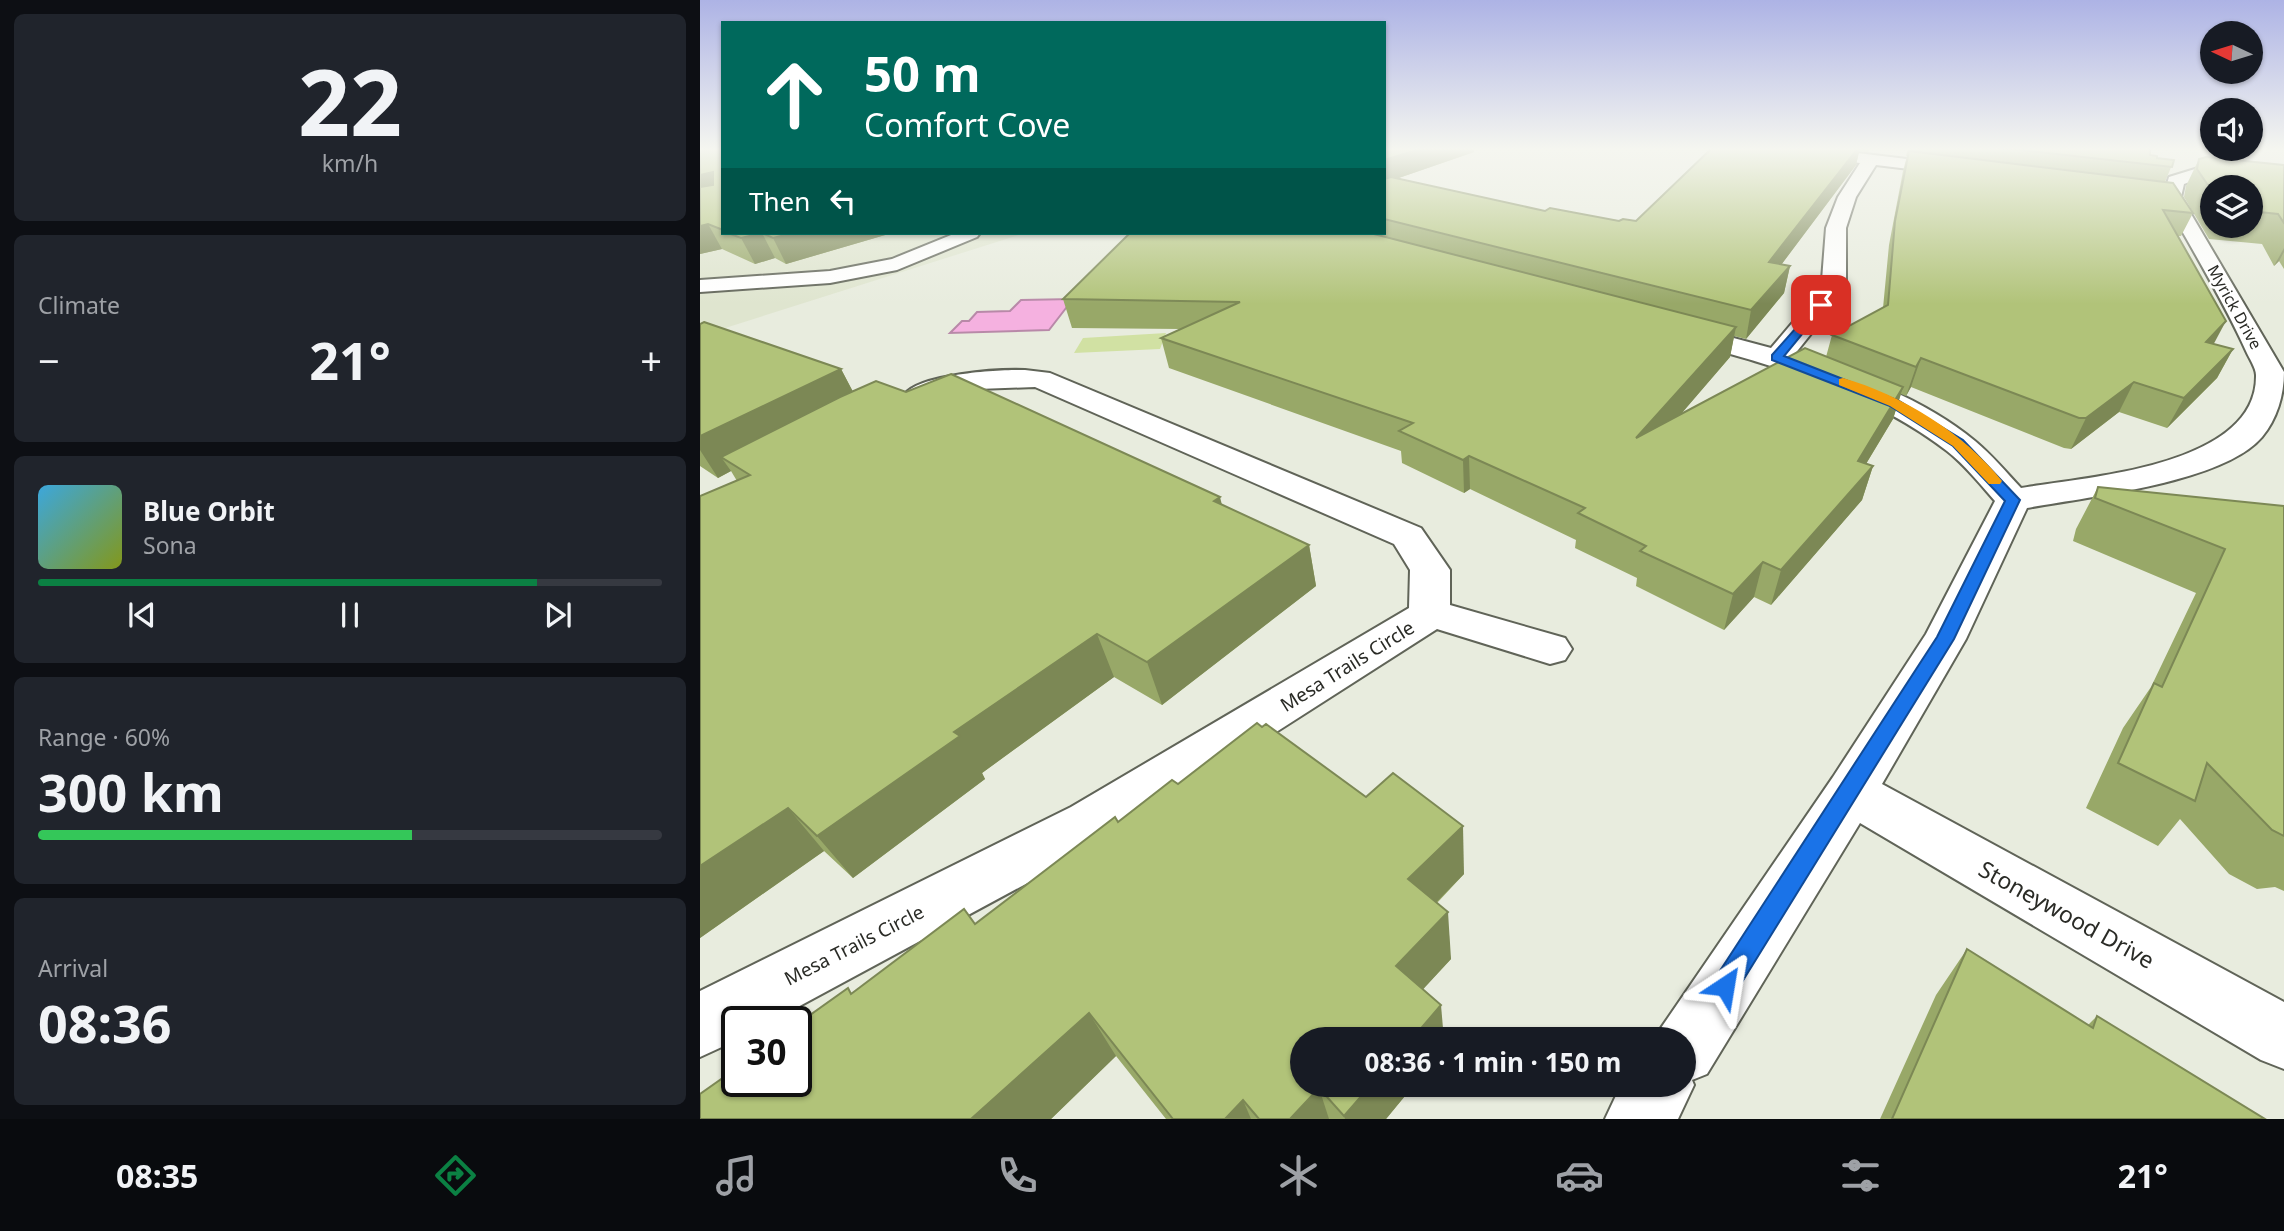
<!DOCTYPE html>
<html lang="en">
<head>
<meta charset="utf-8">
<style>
  body { margin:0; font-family:"Noto Sans",sans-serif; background:#20242c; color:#f1f3f6; height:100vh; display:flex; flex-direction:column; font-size:26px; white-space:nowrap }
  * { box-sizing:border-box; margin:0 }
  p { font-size:23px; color:#9ea1a6 }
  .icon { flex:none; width:38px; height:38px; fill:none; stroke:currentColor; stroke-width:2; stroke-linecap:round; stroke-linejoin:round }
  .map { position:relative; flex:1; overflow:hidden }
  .side { display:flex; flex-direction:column; gap:14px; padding:14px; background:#0d0f14; width:700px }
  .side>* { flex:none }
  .hud { position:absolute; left:21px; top:21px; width:665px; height:214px; border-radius:0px; box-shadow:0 2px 5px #0004; background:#00695c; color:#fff; overflow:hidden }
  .needle { width:46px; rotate:274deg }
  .buttons { position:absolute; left:1500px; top:21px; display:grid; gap:14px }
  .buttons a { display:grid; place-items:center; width:63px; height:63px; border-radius:50%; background:#171b24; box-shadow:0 2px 5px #0004; font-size:35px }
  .speed { position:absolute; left:21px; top:1006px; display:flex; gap:14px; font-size:35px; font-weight:700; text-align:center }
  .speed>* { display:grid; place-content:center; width:91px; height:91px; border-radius:50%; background:#171b24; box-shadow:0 2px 5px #0004; line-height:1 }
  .speed .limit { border:4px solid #111; border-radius:10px; background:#fff; color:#111 }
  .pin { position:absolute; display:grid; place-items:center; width:60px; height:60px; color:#fff; margin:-30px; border-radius:14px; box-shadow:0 4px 10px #0006 }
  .me { position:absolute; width:77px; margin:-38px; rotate:33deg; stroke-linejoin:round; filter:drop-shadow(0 0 5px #0008) }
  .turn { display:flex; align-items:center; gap:24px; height:147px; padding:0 28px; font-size:32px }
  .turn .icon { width:91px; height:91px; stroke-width:2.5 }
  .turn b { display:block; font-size:49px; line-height:60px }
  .then { display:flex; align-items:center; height:66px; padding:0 28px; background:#0003; gap:14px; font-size:26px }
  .big { font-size:52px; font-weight:700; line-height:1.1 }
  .side .tile { flex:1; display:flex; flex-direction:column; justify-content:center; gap:10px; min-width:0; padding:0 24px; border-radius:10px; background:#20242c }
  .side .dial { align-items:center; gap:0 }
  .dial b { font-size:91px; line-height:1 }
  .song { display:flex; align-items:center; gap:21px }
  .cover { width:84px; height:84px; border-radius:10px; background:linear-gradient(135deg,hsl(200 70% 55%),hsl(70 70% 35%)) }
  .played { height:7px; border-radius:4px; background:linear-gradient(90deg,#0b8043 80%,#363941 80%) }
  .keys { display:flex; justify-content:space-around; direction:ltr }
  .heat { display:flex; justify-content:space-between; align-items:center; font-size:38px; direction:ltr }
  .charge { height:10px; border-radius:5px; background:linear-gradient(90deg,#34c759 60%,#363941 0) }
  .trip { position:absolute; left:590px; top:1027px; width:406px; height:70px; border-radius:35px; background:#171b24; box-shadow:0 2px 5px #0004; font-weight:700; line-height:70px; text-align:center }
  .dock { display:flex; height:112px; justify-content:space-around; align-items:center; background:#090b0e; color:#9ea1a6 }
  .dock .icon { width:49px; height:49px }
  .dock .on { color:#0b8043 }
  .dock b { font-size:32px; color:#f1f3f6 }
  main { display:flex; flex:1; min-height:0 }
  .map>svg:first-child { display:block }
  .built { fill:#dfe5cf }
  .green { fill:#d1e1a3 }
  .water { fill:#f5b1e0; stroke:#b889a8; stroke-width:2 }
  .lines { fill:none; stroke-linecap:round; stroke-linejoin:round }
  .lane-casing { stroke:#606458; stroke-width:4 }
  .street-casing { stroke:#606458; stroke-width:4 }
  .lane { fill:#fff; fill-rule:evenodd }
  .street { fill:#fff; fill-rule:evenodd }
  .wall { fill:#98a868; fill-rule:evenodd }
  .shaded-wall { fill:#7c8855 }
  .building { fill:#b1c379; stroke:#7c8855; stroke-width:2 }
  .route { fill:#1a73e8; stroke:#114b97; stroke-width:2 }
  .slow { fill:#f59e0b }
  .labels { text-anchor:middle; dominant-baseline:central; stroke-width:5; stroke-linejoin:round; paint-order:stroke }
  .far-street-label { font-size:16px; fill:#2a2b26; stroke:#fff }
  .street-label { font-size:19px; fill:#2a2b26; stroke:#fff }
  .near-street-label { font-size:23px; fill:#2a2b26; stroke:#fff }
</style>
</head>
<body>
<main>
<section class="side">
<div class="tile dial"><b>22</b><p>km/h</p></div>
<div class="tile"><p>Climate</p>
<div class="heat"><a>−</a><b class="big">21°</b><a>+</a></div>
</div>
<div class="tile">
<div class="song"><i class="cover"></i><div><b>Blue Orbit</b><p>Sona</p></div></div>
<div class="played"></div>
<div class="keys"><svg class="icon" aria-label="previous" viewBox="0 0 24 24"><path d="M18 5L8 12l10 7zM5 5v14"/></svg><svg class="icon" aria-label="pause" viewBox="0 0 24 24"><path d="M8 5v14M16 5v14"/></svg><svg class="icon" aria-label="next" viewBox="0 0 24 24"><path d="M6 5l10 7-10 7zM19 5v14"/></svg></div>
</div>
<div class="tile"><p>Range · 60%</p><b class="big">300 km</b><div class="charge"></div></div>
<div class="tile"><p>Arrival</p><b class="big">08:36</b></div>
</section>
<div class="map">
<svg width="1584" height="1119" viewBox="0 0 1584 1119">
  <rect width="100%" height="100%" fill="#e8ecde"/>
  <polygon class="built" points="0,148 23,233 325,233 0,336"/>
  <polygon class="green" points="466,333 460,349 374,353 383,338"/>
  <polygon class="water" points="373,299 349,330 250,333 262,321 269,321 277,312 310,311 321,300"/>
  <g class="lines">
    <g class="lane-casing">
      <polygon id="lane" points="256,233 280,233 277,237 197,270 130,283 0,292 0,280 130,271 192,259"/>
    </g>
    <g class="street-casing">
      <g id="street">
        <path d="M1069,148H1116L1265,166L1268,170L1265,174L1259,175L1176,165L1156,197L1146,228V280L1130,310L1094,355C1157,374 1224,399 1275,441C1292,455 1306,472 1321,488C1385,477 1558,467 1556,375C1556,368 1549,358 1546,351C1522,298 1491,248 1463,197L1469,177L1508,165L1584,175V185L1509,175L1484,184L1481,197L1584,372C1584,395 1577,419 1562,437C1523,483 1386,497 1327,508L1266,639L1182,784L1584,1002V1069L1561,1060L1160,823L1007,1074L992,1080L994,1085L978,1119H905L921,1085H984V1040H956L961,1028L1133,777L1226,634L1295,501C1280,484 1265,465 1247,451C1167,389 1067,364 972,338L968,332L972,326L981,324L1071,348L1110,302L1122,280L1126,228L1138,197L1160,163L1077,153Z"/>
        <path d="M325,370L350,373L721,528L750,570V605L865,638L872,649L865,660L850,664L737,629L409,839L70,1022H37V1040L0,1057V991L371,807L709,608L710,570L694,544L335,387L278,389L219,404L209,401L204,395C219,374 299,369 325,370Z"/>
      </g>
    </g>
    <use href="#lane" class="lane"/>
    <use href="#street" class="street"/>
  </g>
  <g class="wall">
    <polygon points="0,148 23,148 23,233 192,233 86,264 75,258 55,264 22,249 0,254"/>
    <polygon points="684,148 774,152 696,179 845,211 919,221 936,221 1012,148 1171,148 1168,152 1159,151 1156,165 1081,265 1090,266 1084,293 1046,339 1034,336 1030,357 980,415 1126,357 1132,335 1183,308 1189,245 1203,171 1207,156 1206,156 1208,148 1450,148 1450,155 1457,158 1474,160 1465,182 1493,213 1481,236 1477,236 1514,344 1533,349 1517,378 1467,428 1419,412 1371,449 1364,448 1211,387 1206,396 1201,394 1193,419 1166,464 1173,466 1162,500 1071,605 1054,597 1024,630 936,586 937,578 875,548 876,540 770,489 764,493 702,463 701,451 469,368 461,338 481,329 372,328 363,299 430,233 684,233"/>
    <path d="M1499,159L1584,165V269L1579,261L1574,266L1562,244L1509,239L1484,197L1486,186ZM1512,187H1550V226H1512Z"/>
    <polygon points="0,324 141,369 153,392 522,505 609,545 616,586 462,705 414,677 282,773 285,779 153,878 124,851 0,938 37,481 31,471 18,478 0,466"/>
    <polygon points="1398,487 1584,506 1584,891 1575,887 1557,889 1529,874 1480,819 1458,846 1386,808 1423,728 1451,687 1496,593 1373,541 1376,529"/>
    <polygon points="478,784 764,874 737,903 751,959 723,989 602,1085 714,1085 686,1119 466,1119 416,1056 351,1119 0,1119 152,993 275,924 418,822"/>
    <polygon points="1267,949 1388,1025 1397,1016 1565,1119 1180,1119 1236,995"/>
  </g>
  <g class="shaded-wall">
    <polygon points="724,148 774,148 774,152 684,183 684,160"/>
    <polygon points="1158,148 1160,148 1156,165 1063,289 1069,262"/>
    <polygon points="13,172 23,190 0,200 0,175"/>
    <polygon points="8,224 22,249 0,254 0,226"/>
    <polygon points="62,233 75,258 55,264 41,238"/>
    <polygon points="93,233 192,233 86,264 73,238"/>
    <polygon points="1584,248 1584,252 1579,261 1574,266"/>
    <polygon points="1090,266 1084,293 1046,339 1051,310"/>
    <polygon points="1526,321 1511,349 1506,342"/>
    <polygon points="1036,327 1030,357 932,471 936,438"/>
    <polygon points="1533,349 1517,378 1467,428 1484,398"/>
    <polygon points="1221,358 1211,387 1206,396 1216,367"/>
    <polygon points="141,369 160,405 21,457 31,471 18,478 0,450 0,436"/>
    <polygon points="1434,382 1419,412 1371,449 1386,418"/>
    <polygon points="1203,387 1193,419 1149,492 1173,466 1162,500 1071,605 1081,570 1158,461"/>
    <polygon points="769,456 770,489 764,493 763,460"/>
    <polygon points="520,497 530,537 514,501"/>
    <polygon points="609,545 616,586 462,705 447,662"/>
    <polygon points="1063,562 1054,597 1024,630 1033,594"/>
    <polygon points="397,634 414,677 282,773 285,779 153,878 117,836 254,732"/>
    <polygon points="88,808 124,851 0,938 0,866"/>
    <polygon points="763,826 764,874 713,926 708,879"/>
    <polygon points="748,912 751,959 703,1011 696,966"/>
    <polygon points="741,1005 744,1040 711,1040"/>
    <polygon points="389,1013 416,1056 351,1119 271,1119"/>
    <polygon points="671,1085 714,1085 686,1119 645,1119 644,1116"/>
    <polygon points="619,1088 629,1119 590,1119"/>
    <polygon points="543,1100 551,1119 525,1119"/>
  </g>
  <g class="building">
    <polygon points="0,148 23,148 23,230 8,224 0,226 0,187 13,185 13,172 0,175"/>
    <polygon points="684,148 724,148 684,160"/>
    <polygon points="1012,148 1158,148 1069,262 1090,266 1051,310 684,219 684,179 691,177 845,211 850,208 919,221 923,219 936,221"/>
    <polygon points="1302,148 1450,148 1450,155 1457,156 1457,158 1474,160 1472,167"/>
    <polygon points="1209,151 1473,183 1493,213 1463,210 1526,321 1506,342 1533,349 1484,398 1434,382 1386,418 1379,418 1221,358 1216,367 1132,335 1188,305 1195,221"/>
    <polygon points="1506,157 1584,165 1584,223 1578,214 1550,211 1550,187 1512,187 1512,191 1497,169 1499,159"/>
    <polygon points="28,233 93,233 73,238 62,233 41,238"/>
    <polygon points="430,233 670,233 1036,327 936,438 1105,348 1203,387 1158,461 1173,466 1081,570 1063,562 1033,594 940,551 946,546 878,513 885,508 769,456 763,460 699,431 713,423 461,338 540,302 363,299"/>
    <polygon points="4,322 141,369 0,436 0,324"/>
    <polygon points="251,374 520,497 514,501 609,545 447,662 397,634 254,732 260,736 117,836 88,808 0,866 0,496 50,475 21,457 140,397 176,381 206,392"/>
    <polygon points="1398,487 1584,506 1584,836 1572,830 1507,763 1495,801 1418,763 1454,683 1462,687 1525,549 1395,498"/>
    <polygon points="557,723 562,727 566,724 666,797 693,773 763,826 708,879 748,912 696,966 741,1005 711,1040 602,1040 602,1085 671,1085 644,1116 619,1088 590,1119 559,1119 543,1100 525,1119 473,1119 389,1013 271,1119 0,1119 0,1094 37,1068 37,1082 96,1082 96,1025 148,988 151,994 264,909 275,924 415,817 418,822 472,780 478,784"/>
    <polygon points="1267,949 1393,1028 1397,1016 1565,1119 1192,1119"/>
  </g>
  <linearGradient id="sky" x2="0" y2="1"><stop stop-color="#adb3e5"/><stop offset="0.49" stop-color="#f5f6f0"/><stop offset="1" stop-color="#f5f6f0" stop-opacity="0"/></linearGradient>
  <rect width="1584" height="304" fill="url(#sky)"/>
  <polygon class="route" points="1118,303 1126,305 1084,356 1199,401 1263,440 1320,500 1254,639 1034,995 1025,999 1016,995 1013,986 1016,977 1237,637 1305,501 1253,446 1190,406 1072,360 1072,355"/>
  <path class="slow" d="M1143,378C1202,395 1264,433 1302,481L1300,484H1289L1253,446L1190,406L1139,385V379Z"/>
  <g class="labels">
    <g class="far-street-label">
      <text transform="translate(1535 307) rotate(61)">Myrick Drive</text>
    </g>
    <g class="street-label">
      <text transform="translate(647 666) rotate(-32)">Mesa Trails Circle</text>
      <text transform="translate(154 945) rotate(-27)">Mesa Trails Circle</text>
    </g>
    <g class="near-street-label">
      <text transform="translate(1367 914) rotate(29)">Stoneywood Drive</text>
    </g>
  </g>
</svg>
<div class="buttons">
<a><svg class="needle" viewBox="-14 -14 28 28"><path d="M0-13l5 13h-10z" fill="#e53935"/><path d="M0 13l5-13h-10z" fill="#9ea1a6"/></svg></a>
<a><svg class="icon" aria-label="sound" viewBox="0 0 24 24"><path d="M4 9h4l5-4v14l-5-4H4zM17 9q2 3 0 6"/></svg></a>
<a><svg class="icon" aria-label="layers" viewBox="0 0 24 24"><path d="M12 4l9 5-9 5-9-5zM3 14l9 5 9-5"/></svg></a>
</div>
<div class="speed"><div class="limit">30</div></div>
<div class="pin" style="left:1121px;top:305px;background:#d93025"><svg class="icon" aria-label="arrive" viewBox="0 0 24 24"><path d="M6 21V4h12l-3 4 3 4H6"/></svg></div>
<svg class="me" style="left:1025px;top:986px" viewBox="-20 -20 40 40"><path d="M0-17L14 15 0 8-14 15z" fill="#1a73e8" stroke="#fff" stroke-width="4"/></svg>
<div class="trip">08:36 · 1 min · 150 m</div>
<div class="hud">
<div class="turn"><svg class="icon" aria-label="ahead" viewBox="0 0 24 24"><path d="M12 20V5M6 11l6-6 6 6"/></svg><div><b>50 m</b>Comfort Cove</div></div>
<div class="then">Then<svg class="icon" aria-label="left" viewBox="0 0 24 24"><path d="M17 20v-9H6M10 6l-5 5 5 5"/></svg></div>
</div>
</div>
</main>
<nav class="dock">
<b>08:35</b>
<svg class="icon on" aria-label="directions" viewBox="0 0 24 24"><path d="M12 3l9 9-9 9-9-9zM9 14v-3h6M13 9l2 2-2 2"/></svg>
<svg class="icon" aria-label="music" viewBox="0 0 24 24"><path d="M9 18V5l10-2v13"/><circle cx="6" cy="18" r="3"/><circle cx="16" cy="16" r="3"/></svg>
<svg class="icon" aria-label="phone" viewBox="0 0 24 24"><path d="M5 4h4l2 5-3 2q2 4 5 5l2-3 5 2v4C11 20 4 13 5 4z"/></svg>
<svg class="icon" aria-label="climate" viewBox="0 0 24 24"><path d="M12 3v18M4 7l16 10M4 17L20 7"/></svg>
<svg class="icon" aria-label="car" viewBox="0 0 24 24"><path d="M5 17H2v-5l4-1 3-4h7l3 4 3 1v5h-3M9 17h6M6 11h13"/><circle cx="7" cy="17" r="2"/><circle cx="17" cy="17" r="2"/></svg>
<svg class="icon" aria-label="filters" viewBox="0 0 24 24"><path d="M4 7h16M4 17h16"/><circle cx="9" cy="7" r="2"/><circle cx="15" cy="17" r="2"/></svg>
<b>21°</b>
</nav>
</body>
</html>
